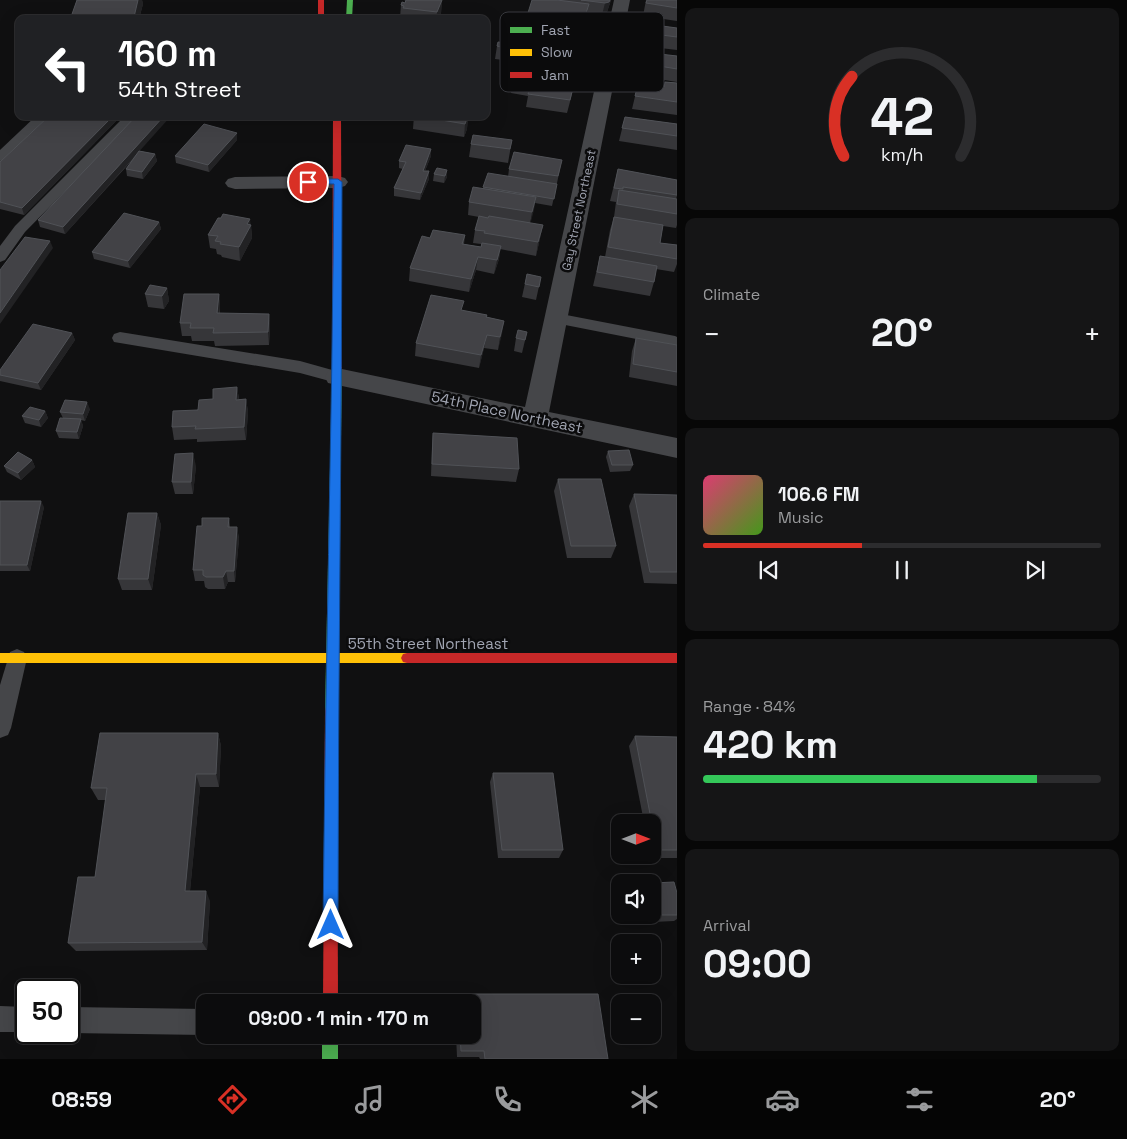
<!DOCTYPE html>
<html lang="en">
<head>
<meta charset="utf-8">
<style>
  body { margin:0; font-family:"Space Grotesk",sans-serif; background:#151516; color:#f1f3f6; height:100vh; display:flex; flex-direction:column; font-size:19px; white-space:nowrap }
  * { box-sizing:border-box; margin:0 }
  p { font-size:16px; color:#9a9b9d }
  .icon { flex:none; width:28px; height:28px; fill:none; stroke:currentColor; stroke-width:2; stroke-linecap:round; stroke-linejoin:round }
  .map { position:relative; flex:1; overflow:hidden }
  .drawer { display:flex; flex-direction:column; gap:8px; padding:8px; background:#070707; width:450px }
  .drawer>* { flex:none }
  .top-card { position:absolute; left:15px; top:15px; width:475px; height:105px; border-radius:10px; box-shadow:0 5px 20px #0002,0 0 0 1px #2c2c2e; background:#202124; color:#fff; overflow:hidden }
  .needle { width:32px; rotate:90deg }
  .controls { position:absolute; left:611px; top:814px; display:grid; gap:10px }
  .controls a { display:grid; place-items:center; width:50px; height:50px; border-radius:10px; background:#0c0c0d; box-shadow:0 5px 20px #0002,0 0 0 1px #2c2c2e; font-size:25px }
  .speed { position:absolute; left:15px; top:979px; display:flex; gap:10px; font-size:25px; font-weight:700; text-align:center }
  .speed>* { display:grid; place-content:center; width:65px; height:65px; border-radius:50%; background:#0c0c0d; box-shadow:0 5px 20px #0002,0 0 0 1px #2c2c2e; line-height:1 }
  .speed .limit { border:2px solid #111; border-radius:8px; background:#fff; color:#111 }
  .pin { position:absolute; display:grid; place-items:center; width:42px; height:42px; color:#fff; margin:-21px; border:2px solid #fff; border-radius:50%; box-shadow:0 1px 5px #0007 }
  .me { position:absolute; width:55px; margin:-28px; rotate:0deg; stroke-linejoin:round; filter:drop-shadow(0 0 4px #0008) }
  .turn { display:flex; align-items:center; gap:18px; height:105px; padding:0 20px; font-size:22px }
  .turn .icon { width:65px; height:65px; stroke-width:2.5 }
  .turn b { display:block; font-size:35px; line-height:42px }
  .big { font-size:38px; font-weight:700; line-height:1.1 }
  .drawer .widget { flex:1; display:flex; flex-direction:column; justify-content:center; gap:8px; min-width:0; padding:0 18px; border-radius:10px; background:#151516 }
  .drawer .dial { align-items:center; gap:0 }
  .dial svg { height:130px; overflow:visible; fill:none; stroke:#2c2c2e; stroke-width:7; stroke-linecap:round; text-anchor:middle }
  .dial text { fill:#f1f3f6; stroke:none }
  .song { display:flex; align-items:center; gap:15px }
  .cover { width:60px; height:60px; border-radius:8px; background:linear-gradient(135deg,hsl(340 70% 55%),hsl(100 70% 35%)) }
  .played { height:5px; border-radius:2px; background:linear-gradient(90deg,#d93025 40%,#2c2c2e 40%) }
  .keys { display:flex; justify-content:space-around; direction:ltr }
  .heat { display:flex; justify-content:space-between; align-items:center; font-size:28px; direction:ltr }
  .charge { height:8px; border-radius:4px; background:linear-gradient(90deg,#34c759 84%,#2c2c2e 0) }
  .trip { position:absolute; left:196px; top:994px; width:285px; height:50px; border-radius:10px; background:#0c0c0d; box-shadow:0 5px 20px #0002,0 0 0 1px #2c2c2e; font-weight:700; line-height:50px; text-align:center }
  .dock { display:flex; height:80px; justify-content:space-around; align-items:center; background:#050505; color:#9a9b9d }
  .dock .icon { width:35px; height:35px }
  .dock .current { color:#d93025 }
  .dock b { font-size:22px; color:#f1f3f6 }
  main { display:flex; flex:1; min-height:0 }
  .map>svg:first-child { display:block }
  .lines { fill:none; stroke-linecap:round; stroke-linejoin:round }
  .lane { fill:#454649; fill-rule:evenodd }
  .street { fill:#454649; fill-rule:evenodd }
  .fast { fill:#4caf50; fill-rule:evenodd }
  .slow { fill:#ffc107; fill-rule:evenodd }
  .jam { fill:#c62828; fill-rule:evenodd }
  .wall { fill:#363639 }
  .shaded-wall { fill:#222224 }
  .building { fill:#424246; stroke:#505257 }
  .route { fill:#1a73e8; stroke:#114b97 }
  .labels { text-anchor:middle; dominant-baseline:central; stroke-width:5; stroke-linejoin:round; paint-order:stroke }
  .far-street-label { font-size:12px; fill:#a1a5b2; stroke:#0b0b0c }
  .street-label { font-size:15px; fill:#a1a5b2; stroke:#0b0b0c }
  .key { fill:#0b0b0c; stroke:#38393e; stroke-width:1 }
  .key-label { font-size:14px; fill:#a1a5b2 }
</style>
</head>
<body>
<main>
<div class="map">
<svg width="677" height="1059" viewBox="0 0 677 1059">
  <rect width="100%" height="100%" fill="#101011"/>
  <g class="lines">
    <g class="lane">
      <polygon points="36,116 50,116 5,160 0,161 0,150"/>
      <polygon points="125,116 139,116 25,232 5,260 0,262 0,246 15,226"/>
      <polygon points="556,313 675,336 677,337 677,347 550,322 548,318 550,314"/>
      <polygon points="120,332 300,361 343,373 345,377 343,381 337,383 300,373 114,342 112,338 114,334"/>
      <polygon points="17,649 24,652 27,658 11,728 8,735 0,738 0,685 10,652"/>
      <polygon points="0,1006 26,1007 27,1032 0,1032"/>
      <polygon points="69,1007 205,1009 205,1035 69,1033"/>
    </g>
    <g class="street">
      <polygon points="614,0 630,0 549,412 677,438 677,458 328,383 325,377 328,371 337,368 525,407"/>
      <polygon points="338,176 345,178 348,182 345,186 338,188 235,189 228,187 225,183 228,179 235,177"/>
    </g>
    <g class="fast">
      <polygon points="347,0 353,0 352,19 346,19"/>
      <polygon points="337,366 342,369 337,711 336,715 331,717 326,715 325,711 332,369"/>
      <rect x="322" y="1035" width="16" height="24"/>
    </g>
    <polygon class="slow" points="0,653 407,653 411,654 413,658 411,662 407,663 0,663"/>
    <g class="jam">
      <rect x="318" y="0" width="6" height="19"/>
      <polygon points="333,116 341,116 342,369 337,372 332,369"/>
      <polygon points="407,653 677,653 677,663 407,663 403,662 401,658 403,654"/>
      <polygon points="331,705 336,707 337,711 338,1002 323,1002 325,711 326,707"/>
    </g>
  </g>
  <g class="wall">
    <polygon points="77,0 142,0 143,4 139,19 71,19 71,17"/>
    <polygon points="404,0 442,0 441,13 438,19 402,19 402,18 400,18 401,5 405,3 406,1"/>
    <polygon points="560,0 611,0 606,15 602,15 587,14 582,32 595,34 588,67 524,57 526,44 540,38 543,31 525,28 527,16"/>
    <polygon points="646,0 677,0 677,21 643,16"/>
    <polygon points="640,23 677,28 677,50 635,45"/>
    <polygon points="507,43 504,60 495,59 497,46"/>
    <polygon points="633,51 677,56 677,82 627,74"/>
    <polygon points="513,80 575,83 567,113 526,107 528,96 511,93"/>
    <polygon points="665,82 677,83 677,115 632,109 638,84 664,87"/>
    <polygon points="49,116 121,116 24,215 0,209 0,162"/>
    <polygon points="414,116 468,116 467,129 464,137 413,129"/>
    <polygon points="625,117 677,124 677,150 619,141"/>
    <polygon points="237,140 209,172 176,163 175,156"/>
    <polygon points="512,140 508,163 469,157 471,144"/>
    <polygon points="140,151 155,154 157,161 143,179 127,176 126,169 136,156 65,234 40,227 38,220"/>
    <polygon points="431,156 425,171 429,171 429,179 420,200 394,196 394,188 403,169 399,168 399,161"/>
    <polygon points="562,160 552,206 535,203 530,223 543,225 536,256 500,249 499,259 494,274 476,270 469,292 409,281 410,268 430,238 465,235 464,244 481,247 481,244 473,243 475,230 479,217 468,215 469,202 483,189 483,187 508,177 509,169"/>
    <polygon points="437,168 447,177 444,183 433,181 434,174"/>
    <polygon points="618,169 677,180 677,196 676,199 677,199 677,225 676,228 663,226 660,243 677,245 677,264 674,272 656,269 654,282 650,296 593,286 600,256 605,257 610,230 614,217 616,202 610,201"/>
    <polygon points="159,222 161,229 130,268 94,259 92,252"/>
    <polygon points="251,225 252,238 240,261 222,257 221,255 217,254 216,249 210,248 208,235"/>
    <polygon points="527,274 541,277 536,300 522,297"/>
    <polygon points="167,288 169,301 164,309 148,307 145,294"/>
    <polygon points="219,294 220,307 220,313 269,314 270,327 269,345 215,346 214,341 192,341 191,336 182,336 180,323"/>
    <polygon points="462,311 487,315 487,317 504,321 498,350 484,348 479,368 415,356 416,343"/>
    <polygon points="527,332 522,353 514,351 516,338"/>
    <polygon points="72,333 75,340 41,390 0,381 0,370"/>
    <polygon points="636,338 677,345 677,386 629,377 632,351"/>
    <polygon points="237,387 239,399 246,399 248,412 246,440 197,442 197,439 174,440 172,427 213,399"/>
    <polygon points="90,409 85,421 81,420 83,426 79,439 59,438 56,431 63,418 60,412"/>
    <polygon points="45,411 48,418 41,427 25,423 22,416"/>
    <polygon points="433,433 519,469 516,482 431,476 432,446"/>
    <polygon points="608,451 633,465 630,471 610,472 606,457"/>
    <polygon points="32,460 35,467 21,480 7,472 4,466"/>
    <polygon points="196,466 193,494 175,494 172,482"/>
    <polygon points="558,479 616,546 611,558 567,558 554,491"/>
    <polygon points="634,494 677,495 677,584 644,583 629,506"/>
    <polygon points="0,501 44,507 30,571 0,571"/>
    <polygon points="157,513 161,525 152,590 122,590 118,579"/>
    <polygon points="229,518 230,527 237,527 239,539 235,582 228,582 225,589 208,589 205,587 204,581 195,581 193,570 202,526"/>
    <polygon points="218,733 221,746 219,787 200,787 190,891 210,901 207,950 76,951 68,943 95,877 106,800 98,800 91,788"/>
    <polygon points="635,736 677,737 677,858 651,858 650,855 652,855 652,822 644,822 629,746"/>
    <polygon points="493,773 563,850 559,858 498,858 490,782"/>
    <polygon points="652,883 653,883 677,893 677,919 674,921 653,922 652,915"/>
    <polygon points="457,994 608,1059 480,1059 479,1057 457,1057 456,1035 472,1035 472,1002 453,1002"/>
  </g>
  <g class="shaded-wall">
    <polygon points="138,0 142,0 143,4 139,19 134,19 134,17"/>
    <polygon points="442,0 441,13 438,19 436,19 437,12"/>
    <polygon points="611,0 606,15 602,15 605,3"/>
    <polygon points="589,4 586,17 581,36 583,23"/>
    <polygon points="113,116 121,116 24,215 22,208"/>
    <polygon points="164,116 171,116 65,234 63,227"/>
    <polygon points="468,116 467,129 464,137 465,124"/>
    <polygon points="237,133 237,140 209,172 208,165"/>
    <polygon points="431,149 431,156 422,178 423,171"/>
    <polygon points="155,154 157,161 143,179 142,172"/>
    <polygon points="447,170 447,177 444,183 445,176"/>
    <polygon points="429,171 429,179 420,200 421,193"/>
    <polygon points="536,197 534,210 530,225 532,212"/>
    <polygon points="250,219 252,238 240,261 239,247 247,224"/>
    <polygon points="159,222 161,229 130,268 128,261"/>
    <polygon points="543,225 540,238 536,256 538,242"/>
    <polygon points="50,241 53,248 0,324 0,313"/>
    <polygon points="501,246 499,259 494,274 497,260"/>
    <polygon points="478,257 476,270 469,292 471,279"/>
    <polygon points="167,288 169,301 164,309 162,296"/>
    <polygon points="219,294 220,307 218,326 217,313"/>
    <polygon points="269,314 270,327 269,345 268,332"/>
    <polygon points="504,321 502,334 498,350 500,337"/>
    <polygon points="72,333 75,340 41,390 38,383"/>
    <polygon points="487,335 484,348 479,368 481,355"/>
    <polygon points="237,387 239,400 236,400"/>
    <polygon points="246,399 248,412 246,440 244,427"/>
    <polygon points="87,402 90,409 85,421 83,414"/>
    <polygon points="45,411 48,418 41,427 39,420"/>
    <polygon points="81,419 83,426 79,439 77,432"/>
    <polygon points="193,453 196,466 193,494 191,482"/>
    <polygon points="32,460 35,467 21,480 18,473"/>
    <polygon points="41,501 44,507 30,571 27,565"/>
    <polygon points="157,513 161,525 152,590 148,579"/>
    <polygon points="237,527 239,539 235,582 234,571"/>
    <polygon points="226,571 228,582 225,589 223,577"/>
    <polygon points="218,733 221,746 219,787 216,774"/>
    <polygon points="196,774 200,787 189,901 185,891"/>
    <polygon points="206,891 210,901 207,950 202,942"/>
  </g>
  <g class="building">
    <polygon points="77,0 138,0 134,17 101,17 100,19 74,19 75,17 71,17"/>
    <polygon points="406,0 442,0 437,12 403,8 404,6 401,5 402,2 405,3"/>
    <polygon points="532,0 557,0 589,4 583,23 527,16"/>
    <polygon points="581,0 610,0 609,2 605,3"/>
    <polygon points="647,0 677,0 677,8 646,3"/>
    <polygon points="640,23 677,28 677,37 638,32"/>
    <polygon points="498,42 507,43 506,48 497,46"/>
    <polygon points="633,51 677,56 677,69 630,61"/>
    <polygon points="537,64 577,70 570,100 528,94 532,83 513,80 516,69 535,72"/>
    <polygon points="665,82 677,83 677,102 635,96 638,84 664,87"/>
    <polygon points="49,116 113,116 22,208 0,202 0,162"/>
    <polygon points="136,116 164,116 63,227 38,220"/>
    <polygon points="418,116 468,116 465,124"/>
    <polygon points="625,117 677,124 677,136 622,128"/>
    <polygon points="204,124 237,133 208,165 175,156"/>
    <polygon points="473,135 512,140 510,149 471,144"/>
    <polygon points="406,145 431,149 423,171 429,171 421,193 394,188 406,162 399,161"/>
    <polygon points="139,151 155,154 142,172 126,169"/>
    <polygon points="514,152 562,160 558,176 509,169"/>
    <polygon points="437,168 447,170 445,176 434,174"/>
    <polygon points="618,169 677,180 677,195 623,187 623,189 614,188"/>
    <polygon points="488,173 557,184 554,199 483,187"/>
    <polygon points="473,187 536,197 532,212 469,202"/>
    <polygon points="619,190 677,199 677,214 617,204"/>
    <polygon points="124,213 159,222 128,261 92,252"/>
    <polygon points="223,214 250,219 247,224 251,225 239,247 220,244 221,242 215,241 218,236 208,235 218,218 221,218"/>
    <polygon points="479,216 488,218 489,216 543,225 538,242 484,233 485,231 475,230"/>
    <polygon points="614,217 663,225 660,243 677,245 677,259 608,247"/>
    <polygon points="433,230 465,235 462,244 481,247 482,243 501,246 497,260 478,257 471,279 410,268 422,236 430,238"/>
    <polygon points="25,237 50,241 0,313 0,270"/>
    <polygon points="600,256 657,266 654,282 597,272"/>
    <polygon points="527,274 541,277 539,287 525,284"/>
    <polygon points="150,285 167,288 162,296 145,294"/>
    <polygon points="184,294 219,294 217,313 269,314 268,332 213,333 214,328 190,328 191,323 180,323"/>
    <polygon points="431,295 464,301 461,310 487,315 486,317 504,321 500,337 487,335 481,355 416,343"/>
    <polygon points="33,324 72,333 38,383 0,375 0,370"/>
    <polygon points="518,330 527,332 525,340 516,338"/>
    <polygon points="636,338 677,345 677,372 633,364"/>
    <polygon points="237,387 236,400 246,399 244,427 195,429 196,426 172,427 173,411 198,410 199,400 213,399 213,389"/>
    <polygon points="65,400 87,402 83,414 60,412"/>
    <polygon points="30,407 45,411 39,420 22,416"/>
    <polygon points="60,418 81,419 77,432 56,431"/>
    <polygon points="433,433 517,438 519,469 432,464"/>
    <polygon points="629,450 633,465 612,465 608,451"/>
    <polygon points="18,452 32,460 18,473 4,466"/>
    <polygon points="193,453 191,482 172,482 175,454"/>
    <polygon points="558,479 601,479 616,546 571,546"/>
    <polygon points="634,494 677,495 677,572 650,572"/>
    <polygon points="0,501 41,501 27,565 0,565"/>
    <polygon points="128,513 157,513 148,579 118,579"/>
    <polygon points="202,518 229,518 228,527 237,527 234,571 226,571 223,577 206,577 203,575 203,570 193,570 197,526 202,526"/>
    <polygon points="100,733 218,733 216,774 196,774 185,891 206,891 202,942 68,943 78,877 95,877 107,788 91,788"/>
    <polygon points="635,736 677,737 677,850 657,850"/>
    <polygon points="493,773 553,773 563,850 502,850"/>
    <polygon points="674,882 677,893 677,915 660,915 653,883"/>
    <polygon points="457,994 598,994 608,1059 485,1059 484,1051 461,1051 460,1035 472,1035 472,1002 457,1002"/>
  </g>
  <path class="route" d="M338,179L342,182C342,429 338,677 338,925L336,930L331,932L325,930L323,925C325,678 332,431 334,184H308L304,182L308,179Z"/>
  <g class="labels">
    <g class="far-street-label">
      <text transform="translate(579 210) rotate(-78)">Gay Street Northeast</text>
    </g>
    <g class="street-label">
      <text transform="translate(507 412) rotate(12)">54th Place Northeast</text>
      <text x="428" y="643">55th Street Northeast</text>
    </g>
  </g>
  <rect x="500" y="12" width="164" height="80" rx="8" class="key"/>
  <rect x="510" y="27" width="22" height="6" fill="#4caf50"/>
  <rect x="510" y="49" width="22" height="7" fill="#ffc107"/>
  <rect x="510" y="72" width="22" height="6" fill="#c62828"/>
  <g class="key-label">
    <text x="541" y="35">Fast</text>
    <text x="541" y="57">Slow</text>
    <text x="541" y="80">Jam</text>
  </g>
</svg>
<div class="controls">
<a><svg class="needle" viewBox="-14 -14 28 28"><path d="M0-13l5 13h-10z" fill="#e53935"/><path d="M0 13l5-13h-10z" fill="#9a9b9d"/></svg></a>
<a><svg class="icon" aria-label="sound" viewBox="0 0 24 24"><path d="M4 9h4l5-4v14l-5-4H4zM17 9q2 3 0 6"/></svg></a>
<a>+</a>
<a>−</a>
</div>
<div class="speed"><div class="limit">50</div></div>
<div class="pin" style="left:308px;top:182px;background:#d93025"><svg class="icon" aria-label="arrive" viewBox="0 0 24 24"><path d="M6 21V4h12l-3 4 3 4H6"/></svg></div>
<svg class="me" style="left:331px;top:925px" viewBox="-20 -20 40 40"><path d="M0-17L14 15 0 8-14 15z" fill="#1a73e8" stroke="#fff" stroke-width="4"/></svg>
<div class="trip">09:00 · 1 min · 170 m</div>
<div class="top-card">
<div class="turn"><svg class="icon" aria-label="left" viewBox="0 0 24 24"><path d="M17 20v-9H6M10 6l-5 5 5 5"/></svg><div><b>160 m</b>54th Street</div></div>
</div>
</div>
<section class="drawer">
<div class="widget dial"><svg viewBox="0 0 100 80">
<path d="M14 69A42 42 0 1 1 86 69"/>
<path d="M14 69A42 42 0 0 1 19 20" stroke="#d93025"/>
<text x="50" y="56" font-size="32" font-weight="700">42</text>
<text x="50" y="72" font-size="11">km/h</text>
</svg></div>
<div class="widget"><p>Climate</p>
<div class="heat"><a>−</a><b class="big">20°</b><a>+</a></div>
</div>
<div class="widget">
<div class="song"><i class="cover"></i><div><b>106.6 FM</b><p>Music</p></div></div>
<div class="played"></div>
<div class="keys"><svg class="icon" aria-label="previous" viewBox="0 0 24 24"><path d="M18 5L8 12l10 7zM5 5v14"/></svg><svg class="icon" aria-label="pause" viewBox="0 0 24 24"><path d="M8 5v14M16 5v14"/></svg><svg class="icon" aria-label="next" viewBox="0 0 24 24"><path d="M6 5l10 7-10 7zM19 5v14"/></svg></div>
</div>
<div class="widget"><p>Range · 84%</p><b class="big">420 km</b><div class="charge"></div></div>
<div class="widget"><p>Arrival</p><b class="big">09:00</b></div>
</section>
</main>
<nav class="dock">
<b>08:59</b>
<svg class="icon current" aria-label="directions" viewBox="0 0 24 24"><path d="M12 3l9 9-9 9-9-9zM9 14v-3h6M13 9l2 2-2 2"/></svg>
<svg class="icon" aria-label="music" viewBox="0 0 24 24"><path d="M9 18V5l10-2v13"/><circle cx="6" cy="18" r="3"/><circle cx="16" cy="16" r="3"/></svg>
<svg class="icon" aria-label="phone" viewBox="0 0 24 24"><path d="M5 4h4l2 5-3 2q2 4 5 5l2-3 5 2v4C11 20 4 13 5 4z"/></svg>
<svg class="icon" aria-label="climate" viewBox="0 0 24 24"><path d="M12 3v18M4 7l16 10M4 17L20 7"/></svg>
<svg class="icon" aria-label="car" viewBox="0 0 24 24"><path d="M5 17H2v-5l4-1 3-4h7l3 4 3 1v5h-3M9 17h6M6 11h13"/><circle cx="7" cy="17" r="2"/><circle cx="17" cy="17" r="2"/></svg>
<svg class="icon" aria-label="filters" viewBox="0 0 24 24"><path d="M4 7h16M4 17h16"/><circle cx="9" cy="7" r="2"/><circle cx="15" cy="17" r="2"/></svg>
<b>20°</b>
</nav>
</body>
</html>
